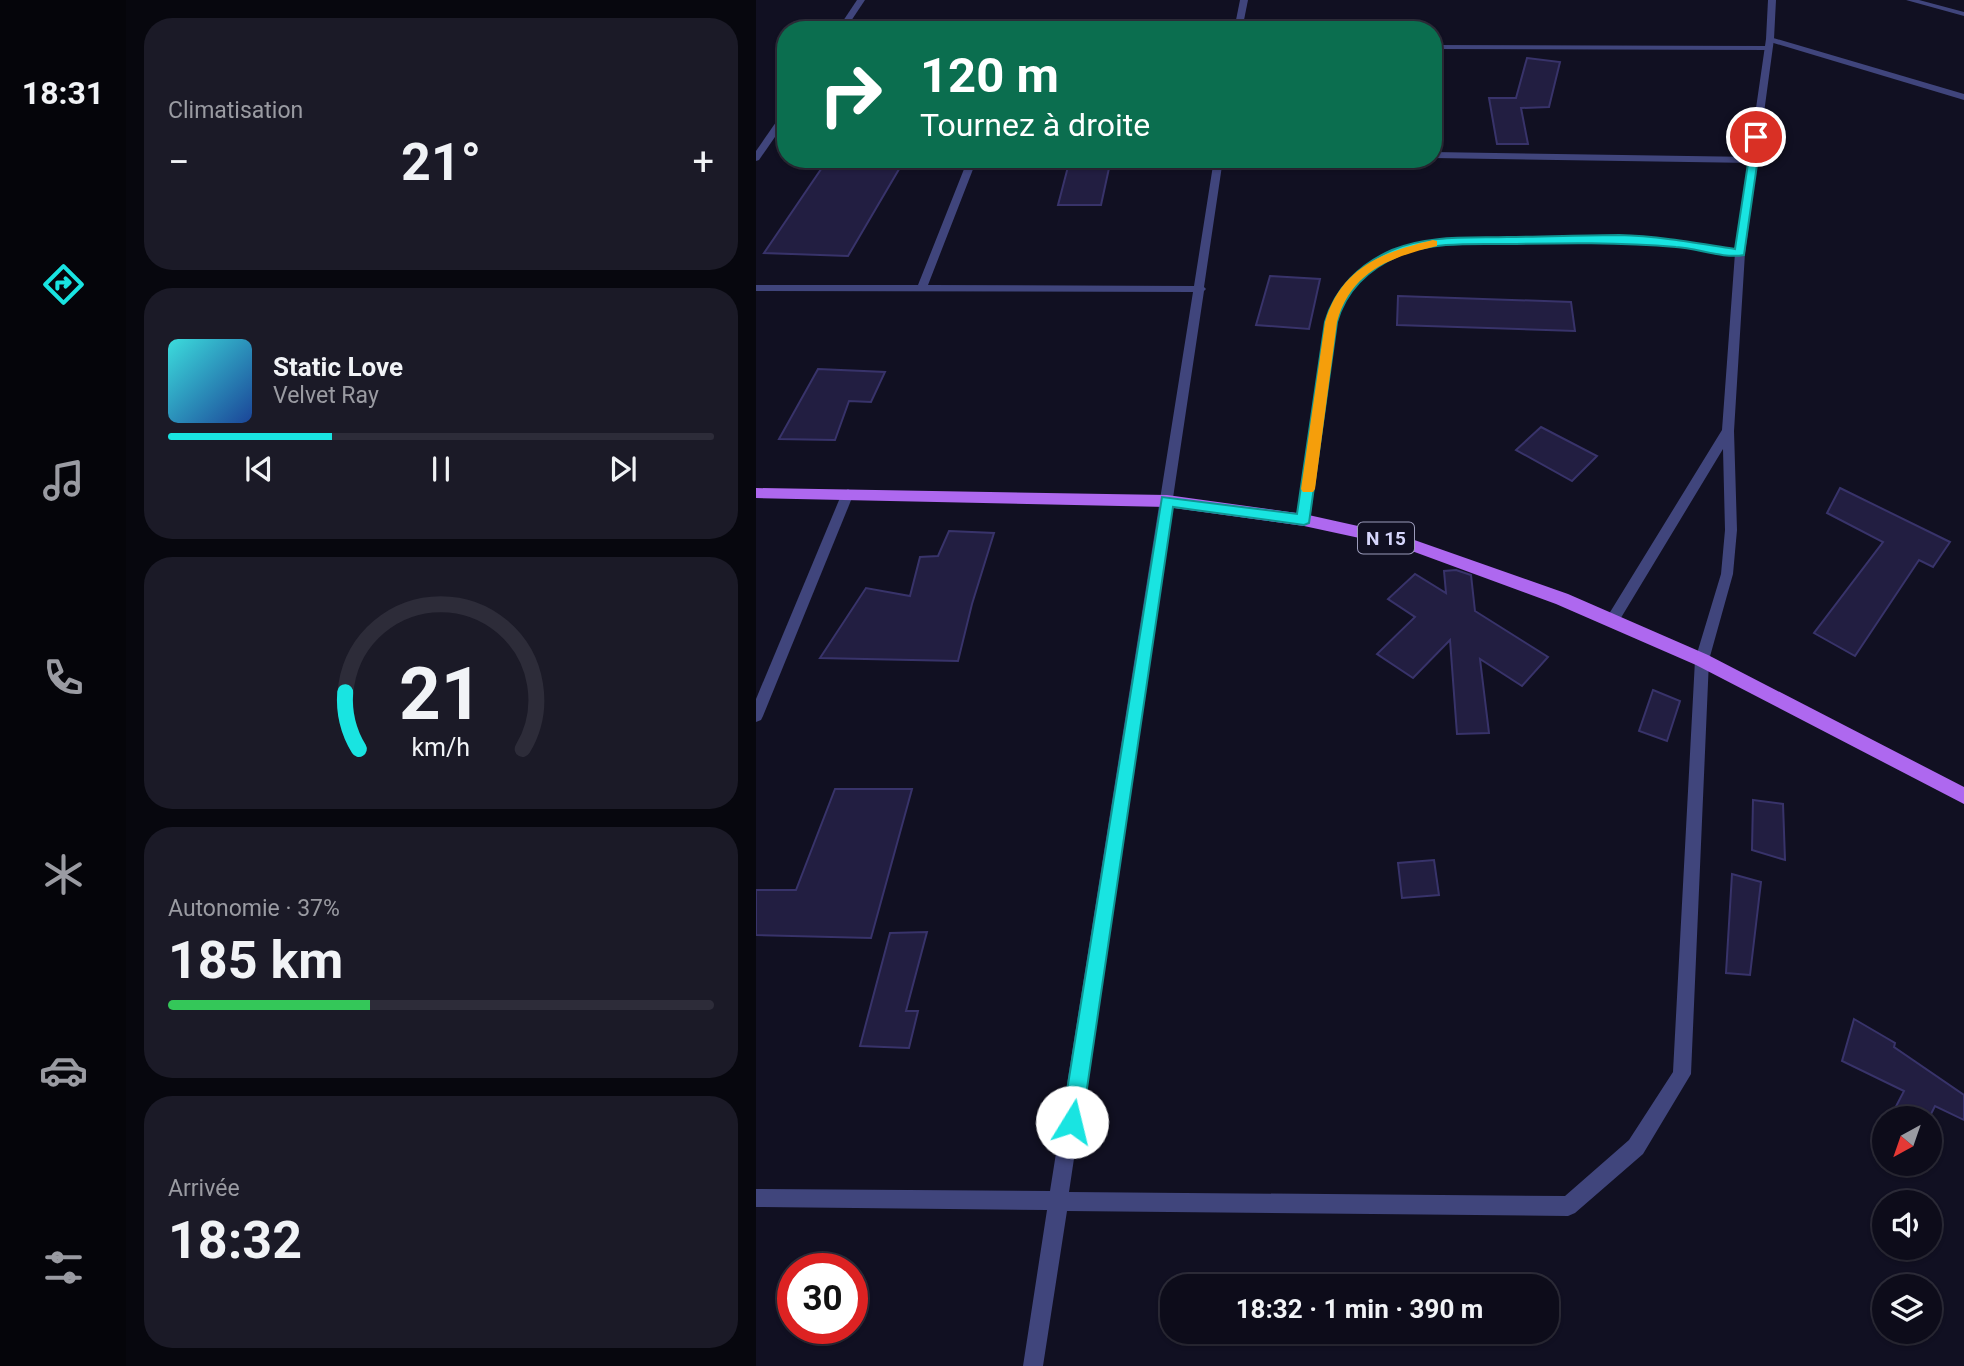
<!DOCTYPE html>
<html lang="fr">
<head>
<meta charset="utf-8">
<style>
  body { margin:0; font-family:Roboto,sans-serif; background:#1b1a27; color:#f1f3f6; height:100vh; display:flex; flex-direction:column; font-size:26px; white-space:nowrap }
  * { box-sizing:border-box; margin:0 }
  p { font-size:23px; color:#9a9ba2 }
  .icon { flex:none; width:38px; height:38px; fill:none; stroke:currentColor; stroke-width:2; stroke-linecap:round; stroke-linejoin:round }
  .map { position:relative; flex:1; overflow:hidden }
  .details { display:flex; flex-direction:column; gap:18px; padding:18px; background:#07070e; width:630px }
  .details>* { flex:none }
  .guide { position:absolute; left:21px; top:21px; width:665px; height:147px; border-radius:28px; box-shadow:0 2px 5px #0004,0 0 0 2px #2d2c39; background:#0b6e4f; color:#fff; overflow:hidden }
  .needle { width:46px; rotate:220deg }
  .fabs { position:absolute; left:1116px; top:1106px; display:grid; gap:14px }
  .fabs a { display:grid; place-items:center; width:70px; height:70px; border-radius:50%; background:#0d0c1a; box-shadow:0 2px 5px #0004,0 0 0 2px #2d2c39; font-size:35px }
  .speed { position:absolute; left:21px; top:1253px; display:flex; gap:14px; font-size:35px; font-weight:700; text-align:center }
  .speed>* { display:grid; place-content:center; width:91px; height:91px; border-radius:50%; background:#0d0c1a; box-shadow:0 2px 5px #0004,0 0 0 2px #2d2c39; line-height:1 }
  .speed .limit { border:10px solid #d22; background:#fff; color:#111 }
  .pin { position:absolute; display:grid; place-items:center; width:60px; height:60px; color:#fff; margin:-30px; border:4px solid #fff; border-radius:50%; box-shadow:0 2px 7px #0007 }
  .me { position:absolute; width:77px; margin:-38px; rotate:9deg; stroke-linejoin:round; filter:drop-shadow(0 0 5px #0008) }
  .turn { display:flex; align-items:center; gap:24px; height:147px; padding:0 28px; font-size:32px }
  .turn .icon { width:91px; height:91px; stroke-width:2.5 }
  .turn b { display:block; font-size:49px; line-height:60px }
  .big { font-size:52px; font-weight:700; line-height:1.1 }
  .details .widget { flex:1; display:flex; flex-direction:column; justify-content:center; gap:10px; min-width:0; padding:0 24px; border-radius:28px; background:#1b1a27 }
  .details .dial { align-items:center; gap:0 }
  .dial svg { height:182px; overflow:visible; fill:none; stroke:#2d2c39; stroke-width:7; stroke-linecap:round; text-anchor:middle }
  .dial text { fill:#f1f3f6; stroke:none }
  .song { display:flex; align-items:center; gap:21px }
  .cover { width:84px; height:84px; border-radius:10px; background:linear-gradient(135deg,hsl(180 70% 55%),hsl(220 70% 35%)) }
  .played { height:7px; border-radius:4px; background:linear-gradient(90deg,#19e4e1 30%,#2d2c39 30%) }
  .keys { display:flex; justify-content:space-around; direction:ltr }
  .heat { display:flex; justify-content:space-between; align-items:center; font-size:38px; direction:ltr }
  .charge { height:10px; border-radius:5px; background:linear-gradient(90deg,#34c759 37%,#2d2c39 0) }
  .trip { position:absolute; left:404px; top:1274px; width:399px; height:70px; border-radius:28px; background:#0d0c1a; box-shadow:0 2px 5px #0004,0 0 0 2px #2d2c39; font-weight:700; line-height:70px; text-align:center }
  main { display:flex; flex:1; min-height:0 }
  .menu { display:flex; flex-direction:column; width:126px; justify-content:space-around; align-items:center; background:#05050a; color:#9a9ba2 }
  .menu .icon { width:49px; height:49px }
  .menu .on { color:#19e4e1 }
  .menu b { font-size:32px; color:#f1f3f6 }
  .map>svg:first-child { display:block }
  .building { fill:#221e41; stroke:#38336a; stroke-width:2 }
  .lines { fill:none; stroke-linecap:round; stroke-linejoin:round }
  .service { fill:#40457c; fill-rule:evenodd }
  .minor { fill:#40457c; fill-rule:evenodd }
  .tertiary { fill:#40457c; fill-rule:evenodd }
  .primary { fill:#ae68ef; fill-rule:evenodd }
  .route { fill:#19e4e1; stroke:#109492; stroke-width:2 }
  .slow { fill:#f59e0b }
  .labels { text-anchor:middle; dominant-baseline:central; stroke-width:5; stroke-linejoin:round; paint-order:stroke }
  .shield { fill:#111022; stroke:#9b9bba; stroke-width:2 }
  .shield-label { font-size:19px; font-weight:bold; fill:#d6d6fb }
</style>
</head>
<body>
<main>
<nav class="menu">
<b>18:31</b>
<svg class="icon on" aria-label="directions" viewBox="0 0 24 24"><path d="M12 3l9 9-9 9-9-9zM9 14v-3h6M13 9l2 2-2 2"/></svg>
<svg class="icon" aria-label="music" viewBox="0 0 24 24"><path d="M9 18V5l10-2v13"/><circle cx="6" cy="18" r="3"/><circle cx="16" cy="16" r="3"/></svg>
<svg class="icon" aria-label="phone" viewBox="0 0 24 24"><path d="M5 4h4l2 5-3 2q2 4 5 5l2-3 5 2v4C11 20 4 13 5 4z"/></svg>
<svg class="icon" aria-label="climate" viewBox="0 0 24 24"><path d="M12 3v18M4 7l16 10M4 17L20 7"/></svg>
<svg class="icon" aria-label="car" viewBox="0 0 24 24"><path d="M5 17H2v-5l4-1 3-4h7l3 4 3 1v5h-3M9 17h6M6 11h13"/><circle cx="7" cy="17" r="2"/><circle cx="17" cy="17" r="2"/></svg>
<svg class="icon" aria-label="filters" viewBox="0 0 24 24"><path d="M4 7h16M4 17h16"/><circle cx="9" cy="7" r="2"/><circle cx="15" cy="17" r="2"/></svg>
</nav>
<section class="details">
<div class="widget"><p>Climatisation</p>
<div class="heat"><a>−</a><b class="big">21°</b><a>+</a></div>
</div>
<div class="widget">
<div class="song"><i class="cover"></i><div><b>Static Love</b><p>Velvet Ray</p></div></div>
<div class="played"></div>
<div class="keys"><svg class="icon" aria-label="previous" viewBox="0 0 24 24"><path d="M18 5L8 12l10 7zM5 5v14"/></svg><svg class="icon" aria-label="pause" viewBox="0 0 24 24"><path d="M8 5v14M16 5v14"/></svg><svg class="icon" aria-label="next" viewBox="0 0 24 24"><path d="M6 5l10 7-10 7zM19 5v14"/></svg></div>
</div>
<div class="widget dial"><svg viewBox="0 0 100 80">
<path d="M14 69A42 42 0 1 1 86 69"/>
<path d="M14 69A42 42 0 0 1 8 44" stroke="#19e4e1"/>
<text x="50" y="56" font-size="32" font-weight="700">21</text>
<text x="50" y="72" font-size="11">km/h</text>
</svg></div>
<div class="widget"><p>Autonomie · 37%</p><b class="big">185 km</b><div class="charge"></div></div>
<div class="widget"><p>Arrivée</p><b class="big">18:32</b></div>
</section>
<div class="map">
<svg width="1208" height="1366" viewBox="0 0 1208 1366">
  <rect width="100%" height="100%" fill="#111022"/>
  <g class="building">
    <polygon points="771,58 804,62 793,107 765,108 772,144 741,144 733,98 760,98"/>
    <polygon points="72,159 149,159 92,256 8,253"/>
    <polygon points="314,159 355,159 345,205 302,205"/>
    <polygon points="514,276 564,279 553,329 500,325"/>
    <polygon points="642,296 815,302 819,331 641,325"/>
    <polygon points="62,369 129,372 115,402 93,401 79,440 23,439"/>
    <polygon points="785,427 841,456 816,481 760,450"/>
    <polygon points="1084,488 1194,542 1177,567 1163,560 1099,656 1058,633 1127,542 1071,513"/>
    <polygon points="193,531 238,533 216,604 202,661 64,658 110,588 154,596 164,557 182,556"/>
    <polygon points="700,570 715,575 719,611 792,657 766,686 724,659 733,733 701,734 694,640 657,678 621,654 659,617 632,599 659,574 690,593 688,571"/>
    <polygon points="897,690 924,701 911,741 883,731"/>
    <polygon points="79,789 156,789 115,938 0,935 0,890 40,890"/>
    <polygon points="997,800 1027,804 1029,860 996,850"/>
    <polygon points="678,860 683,895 646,898 642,863"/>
    <polygon points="976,874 1005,882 994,975 970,973"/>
    <polygon points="171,932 150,1011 162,1011 153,1048 104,1046 134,933"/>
    <polygon points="1098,1019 1139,1043 1138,1047 1208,1095 1208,1120 1179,1106 1173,1118 1134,1118 1148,1091 1086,1061"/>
  </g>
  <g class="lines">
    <path class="service" d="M872,236L913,239L984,250L989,253L984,256L913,245L872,242L698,244C643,249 600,266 580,322L554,520L552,523H544L542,520L570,322C602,235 686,238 765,237C801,237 836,235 872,236Z"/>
    <g class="minor">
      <polygon points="101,0 109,0 89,30 81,30"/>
      <polygon points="484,0 492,0 486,30 478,30"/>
      <polygon points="1150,0 1163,0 1208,12 1208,16"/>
      <polygon points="1014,37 1208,94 1208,100 1011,41 1010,39"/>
      <polygon points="677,45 1011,46 1015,48 1011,50 677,49"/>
      <polygon points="27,112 30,112 30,121 3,160 0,161 0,151"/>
      <polygon points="677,152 998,157 1002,160 998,163 677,158"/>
      <polygon points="212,159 221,159 172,285 438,286 458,159 467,159 448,287 450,289 448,291 313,1192 809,1196 873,1140 917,1072 939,660 941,656 951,656 953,660 935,1074 887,1154 819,1213 812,1216 311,1211 287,1366 267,1366 291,1210 0,1207 0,1189 294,1191 437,292 0,291 0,285 162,285"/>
      <polygon points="92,489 98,493 7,716 5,720 0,722 0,699 86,493"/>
    </g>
    <polygon class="tertiary" points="1012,0 1020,0 1018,39 989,253 978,431 981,530 977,574 953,660 951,664 941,664 939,660 965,574 969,530 967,449 860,626 855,627 848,622 966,430 979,253 1010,39"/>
    <polygon class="primary" points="0,488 411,495 548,514 647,536 812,594 952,655 1208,787 1208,804 940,665 800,604 645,547 548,526 411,507 0,498"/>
  </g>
  <path class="route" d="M1000,134L1005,137L988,255C967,259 941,248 920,247C863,242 807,243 750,244C716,244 676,242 644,255C614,268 590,290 581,322L553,523L548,525L417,507L326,1122L323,1129L316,1132L309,1129L306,1122L406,497L541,514L569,322C579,288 604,264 636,250C671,235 713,238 751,237C788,237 826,235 863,235C902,236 941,243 979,249L996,137Z"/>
  <path class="slow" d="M677,240L681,241V246C635,257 595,271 581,322L559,489L557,492H547L545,489L569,322C585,267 627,252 677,240Z"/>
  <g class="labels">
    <rect class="shield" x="602" y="522.5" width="56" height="31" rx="5"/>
    <g class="shield-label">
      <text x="630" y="538">N 15</text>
    </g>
  </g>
</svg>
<div class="fabs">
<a><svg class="needle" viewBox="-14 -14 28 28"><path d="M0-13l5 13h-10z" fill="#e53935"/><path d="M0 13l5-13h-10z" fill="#9a9ba2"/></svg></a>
<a><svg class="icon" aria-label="sound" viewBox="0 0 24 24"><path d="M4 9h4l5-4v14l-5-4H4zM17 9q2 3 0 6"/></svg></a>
<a><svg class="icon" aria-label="layers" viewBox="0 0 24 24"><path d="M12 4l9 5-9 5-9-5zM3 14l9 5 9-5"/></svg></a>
</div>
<div class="speed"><div class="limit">30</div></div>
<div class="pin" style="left:1000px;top:137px;background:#d93025"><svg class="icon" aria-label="arrive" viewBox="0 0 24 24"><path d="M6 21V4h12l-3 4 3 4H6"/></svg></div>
<svg class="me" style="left:316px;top:1122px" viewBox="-20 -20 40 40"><circle r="19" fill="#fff"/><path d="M0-13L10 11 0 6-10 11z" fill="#19e4e1"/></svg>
<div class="trip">18:32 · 1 min · 390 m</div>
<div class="guide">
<div class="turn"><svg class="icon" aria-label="right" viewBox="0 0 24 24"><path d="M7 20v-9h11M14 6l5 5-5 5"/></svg><div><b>120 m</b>Tournez à droite</div></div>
</div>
</div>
</main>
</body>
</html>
